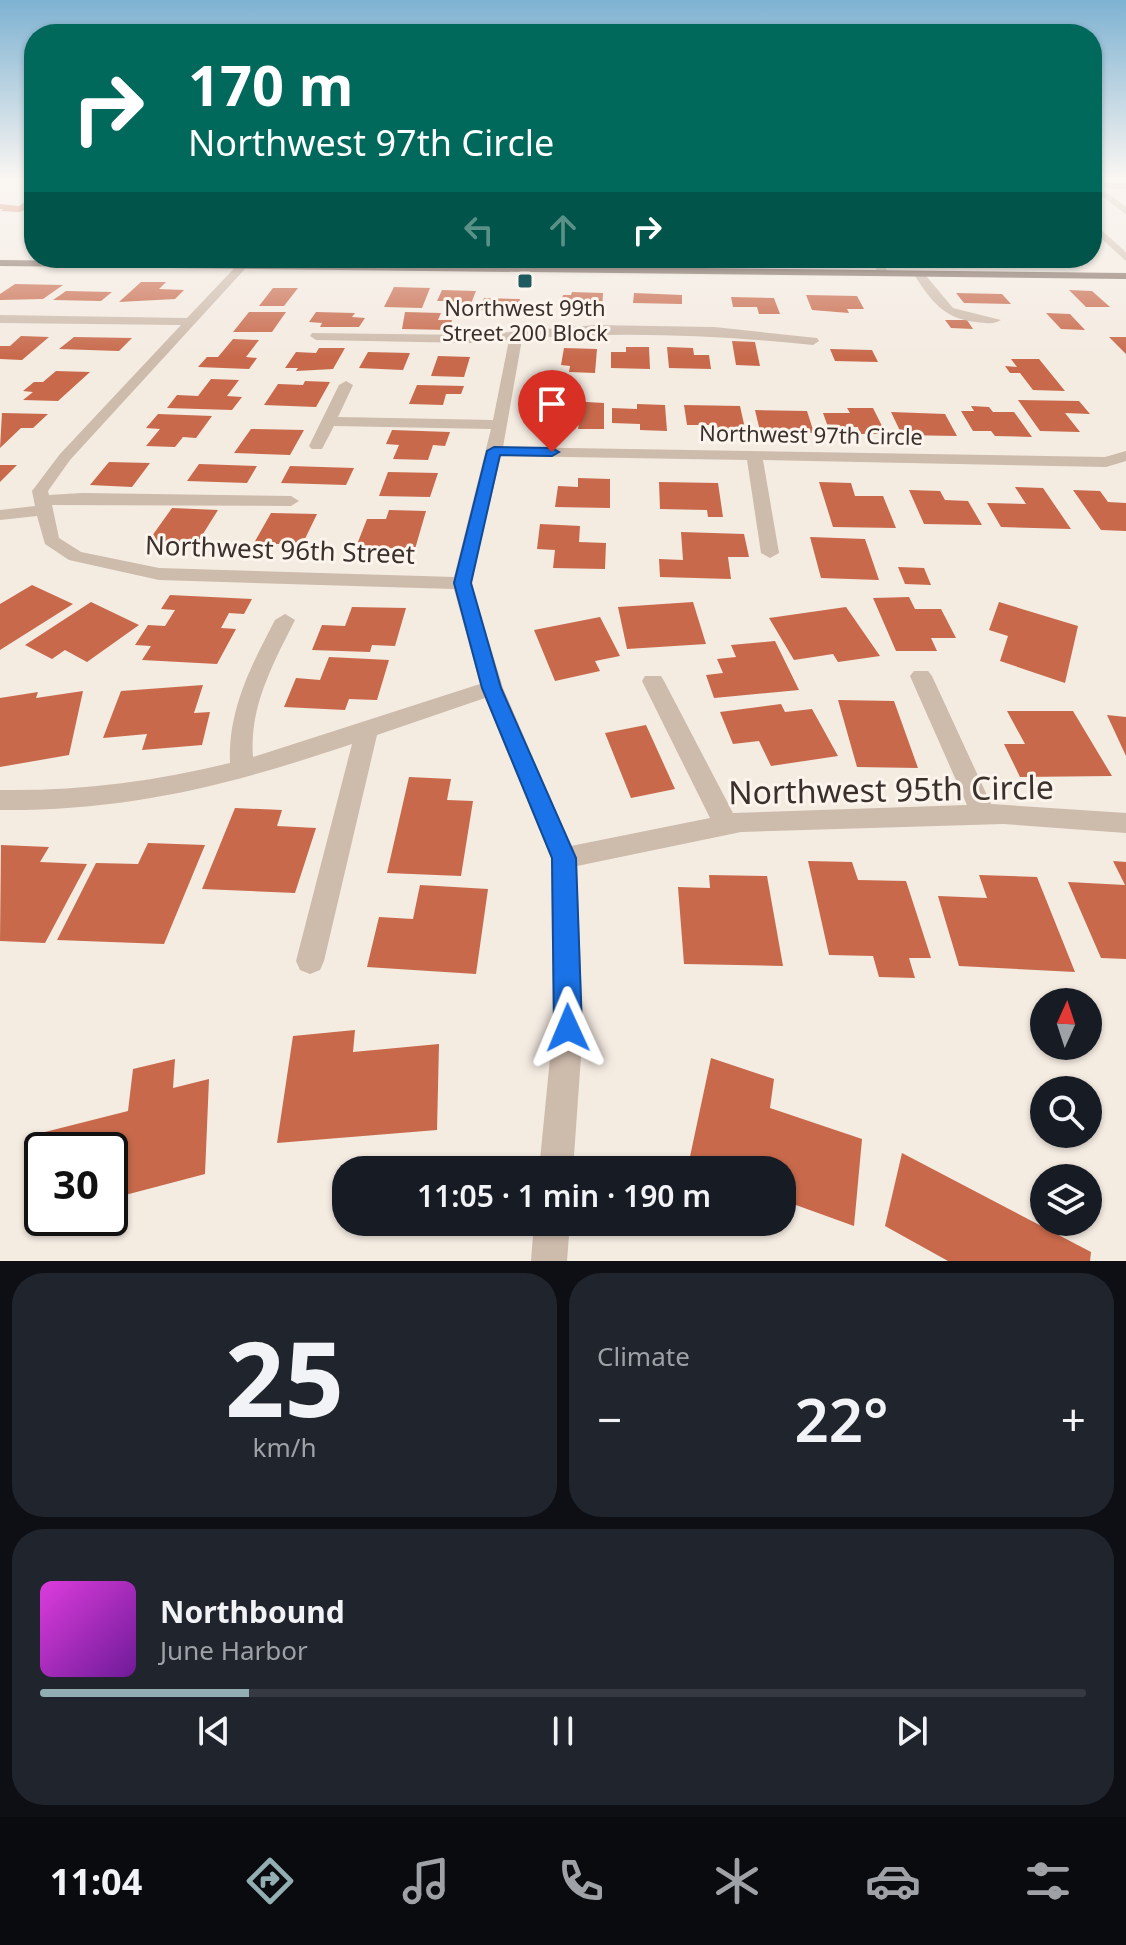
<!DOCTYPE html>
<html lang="en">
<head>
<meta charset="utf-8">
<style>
  body { margin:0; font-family:"Noto Sans",sans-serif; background:#20242c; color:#f1f3f6; height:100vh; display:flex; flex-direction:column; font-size:30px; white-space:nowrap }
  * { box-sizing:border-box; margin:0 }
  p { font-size:26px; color:#9ea1a6 }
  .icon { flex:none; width:44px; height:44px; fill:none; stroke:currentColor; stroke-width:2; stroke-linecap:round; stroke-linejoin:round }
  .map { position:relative; height:1261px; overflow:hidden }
  .panel { display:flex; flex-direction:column; gap:12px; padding:12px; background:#0d0f14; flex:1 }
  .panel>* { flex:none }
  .top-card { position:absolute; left:24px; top:24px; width:1078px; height:244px; border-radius:32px; box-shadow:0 2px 6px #0004; background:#00695c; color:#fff; overflow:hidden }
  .needle { width:52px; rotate:3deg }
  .fabs { position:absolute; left:1030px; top:988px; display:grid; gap:16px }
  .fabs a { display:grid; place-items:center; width:72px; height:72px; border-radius:50%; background:#171b24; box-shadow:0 2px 6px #0004; font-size:40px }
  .speed { position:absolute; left:24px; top:1132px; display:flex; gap:16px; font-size:40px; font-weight:700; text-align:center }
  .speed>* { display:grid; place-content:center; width:104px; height:104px; border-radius:50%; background:#171b24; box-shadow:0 2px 6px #0004; line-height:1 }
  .speed .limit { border:4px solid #111; border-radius:12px; background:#fff; color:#111 }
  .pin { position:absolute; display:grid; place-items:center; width:68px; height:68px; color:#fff; margin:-82px -34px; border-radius:50% 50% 50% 0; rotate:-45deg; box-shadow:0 0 8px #0007 }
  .pin .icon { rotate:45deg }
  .me { position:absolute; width:88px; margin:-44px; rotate:359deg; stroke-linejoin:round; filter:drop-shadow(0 0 6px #0008) }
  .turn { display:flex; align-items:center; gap:28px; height:168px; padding:0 32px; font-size:36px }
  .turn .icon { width:104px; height:104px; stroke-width:2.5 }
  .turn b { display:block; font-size:56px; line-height:68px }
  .lanes { display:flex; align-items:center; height:76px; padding:0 32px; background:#0003; justify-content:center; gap:40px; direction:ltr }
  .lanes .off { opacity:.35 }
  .big { font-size:60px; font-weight:600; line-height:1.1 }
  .panel .tile { flex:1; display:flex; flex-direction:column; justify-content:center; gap:12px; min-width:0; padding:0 28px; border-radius:32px; background:#20242c }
  .panel .dial { align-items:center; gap:0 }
  .dial b { font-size:104px; line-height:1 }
  .song { display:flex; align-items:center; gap:24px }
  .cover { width:96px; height:96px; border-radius:12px; background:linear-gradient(135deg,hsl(300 70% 55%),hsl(280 70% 35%)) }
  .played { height:8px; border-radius:4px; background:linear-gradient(90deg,#92aeb2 20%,#363941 20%) }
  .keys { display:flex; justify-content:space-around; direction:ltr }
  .heat { display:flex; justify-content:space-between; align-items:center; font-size:44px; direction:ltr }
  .panel .tiles { flex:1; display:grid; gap:12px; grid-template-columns:1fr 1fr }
  .tile:last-child { grid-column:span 2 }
  .trip { position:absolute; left:332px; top:1156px; width:464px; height:80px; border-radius:32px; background:#171b24; box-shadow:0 2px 6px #0004; font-weight:600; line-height:80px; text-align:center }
  .menu { display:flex; height:128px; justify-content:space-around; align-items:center; background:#090b0e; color:#9ea1a6 }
  .menu .icon { width:56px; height:56px }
  .menu .active { color:#92aeb2 }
  .menu b { font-size:36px; color:#f1f3f6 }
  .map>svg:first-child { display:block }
  .building { fill:#c8694b }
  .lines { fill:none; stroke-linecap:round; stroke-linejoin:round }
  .minor { fill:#cdbbac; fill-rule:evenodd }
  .major { fill:#7d675c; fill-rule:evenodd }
  .route { fill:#1a73e8; stroke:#114b97; stroke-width:2 }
  .poi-dot { fill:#1f5a5e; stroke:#fbf5ee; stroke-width:3 }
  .labels { text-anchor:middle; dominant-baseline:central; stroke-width:6; stroke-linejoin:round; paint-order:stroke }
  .far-poi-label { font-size:22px; fill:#3b302b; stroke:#fbf5ee }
  .far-street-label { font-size:22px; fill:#3b302b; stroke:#fbf5ee }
  .street-label { font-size:26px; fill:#3b302b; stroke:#fbf5ee }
  .near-street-label { font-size:32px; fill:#3b302b; stroke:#fbf5ee }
</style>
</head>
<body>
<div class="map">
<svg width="1126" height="1261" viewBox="0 0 1126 1261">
  <rect width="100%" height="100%" fill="#f4ebe1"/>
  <g class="building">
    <polygon points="27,201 34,201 34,207 19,212 0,211 4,209 0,209 0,204 19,206"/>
    <polygon points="141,282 166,282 159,289 184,290 175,299 119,302"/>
    <polygon points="15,284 63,285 43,299 0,300 0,294"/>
    <polygon points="394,287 430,288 422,308 384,307"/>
    <polygon points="273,288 298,288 284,306 259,306"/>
    <polygon points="442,290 476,291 470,306 449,306 451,301 437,301"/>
    <polygon points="1069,290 1092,291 1110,307 1086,307"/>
    <polygon points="66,291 112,292 101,301 53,300"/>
    <polygon points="572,292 603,293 602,310 581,309 581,304 561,303 563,295 571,295"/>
    <polygon points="634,293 682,295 682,304 633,303"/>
    <polygon points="956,293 1002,294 1011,304 964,303"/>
    <polygon points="806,295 857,296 864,309 847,309 849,313 812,310"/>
    <polygon points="731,297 774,298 780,314 759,314 757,307 733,307"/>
    <polygon points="484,298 520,299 517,311 480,310"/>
    <polygon points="249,312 286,312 272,332 233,332"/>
    <polygon points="316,312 355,313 352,317 365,318 359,327 320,327 322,323 309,322"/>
    <polygon points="405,312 441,313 438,320 452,320 449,330 402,329"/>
    <polygon points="1046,313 1070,314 1085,330 1061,329"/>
    <polygon points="945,320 967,320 973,329 951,328"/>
    <polygon points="21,336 49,337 22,360 0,359 0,346 10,346"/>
    <polygon points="74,337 132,338 119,351 59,349"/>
    <polygon points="1109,337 1126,337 1126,354"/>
    <polygon points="233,339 259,340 246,357 257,358 249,369 198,367 207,357 218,357"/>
    <polygon points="732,341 755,342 760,366 736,365"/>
    <polygon points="626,347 649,347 650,369 611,368 611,352 626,352"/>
    <polygon points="667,347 693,348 694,355 709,355 711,369 669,368"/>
    <polygon points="319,348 345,348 333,369 296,371 298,368 285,368 296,352 316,353"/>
    <polygon points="564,348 597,349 595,373 569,372 570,366 561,365"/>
    <polygon points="830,349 872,350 878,362 835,361"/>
    <polygon points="368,352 410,353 403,370 359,368"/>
    <polygon points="438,356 470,357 464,377 431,376"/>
    <polygon points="1011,359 1039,359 1065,391 1033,390 1020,373 1010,373 1005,366 1017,367"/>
    <polygon points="56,371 90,372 58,401 23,400 33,392 23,391 34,382 43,382"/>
    <polygon points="211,379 239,380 227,396 242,397 232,410 167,408 177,395 198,396"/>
    <polygon points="305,381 330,382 316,407 264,405 278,384 303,385"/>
    <polygon points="417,385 464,386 461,394 446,394 443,405 409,404"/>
    <polygon points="553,400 604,403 604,429 578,429 579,422 551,422"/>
    <polygon points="1018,400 1079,401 1090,414 1065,413 1080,432 1040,431"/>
    <polygon points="637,404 665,405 667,431 640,430 640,424 612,423 612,408 637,409"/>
    <polygon points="684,405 740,406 746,433 719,432 717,425 687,425"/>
    <polygon points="971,406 989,407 993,412 1014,412 1032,437 995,436 991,431 973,431 961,411 974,411"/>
    <polygon points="847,408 873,408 886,434 860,434 858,427 828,427 823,413 850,413"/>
    <polygon points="755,410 807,411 814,433 760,431"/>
    <polygon points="891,412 945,414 957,436 902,435"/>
    <polygon points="2,413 48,414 33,428 21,428 0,448"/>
    <polygon points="158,414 212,416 196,438 183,437 175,447 146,446 160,429 146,428"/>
    <polygon points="251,429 304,430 290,455 234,453"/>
    <polygon points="392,430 450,432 445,446 433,445 428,460 393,459 399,445 386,444"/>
    <polygon points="109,462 150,463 132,487 90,485"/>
    <polygon points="199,464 257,466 247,483 187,481"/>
    <polygon points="0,465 17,465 0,482"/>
    <polygon points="290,466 354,468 346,485 281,483"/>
    <polygon points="388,472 438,473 430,497 379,496"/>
    <polygon points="578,478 610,479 610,508 555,507 558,486 578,487"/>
    <polygon points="659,482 718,483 723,517 708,517 707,510 660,509"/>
    <polygon points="819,482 851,483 855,496 883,496 896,528 833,527"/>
    <polygon points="1015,487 1043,488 1071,529 1001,527 987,503 1026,504"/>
    <polygon points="909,490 940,491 945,500 968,501 982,525 924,524"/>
    <polygon points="1073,490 1100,491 1108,502 1126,503 1126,531 1101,530"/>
    <polygon points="172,508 218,510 196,545 147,543"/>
    <polygon points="389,510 426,511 415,549 356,547 367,519 386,519"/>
    <polygon points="271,513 317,514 302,545 254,543"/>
    <polygon points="540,524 580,526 579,542 606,543 605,569 553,568 555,550 537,549"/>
    <polygon points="681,532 744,534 749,557 728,557 731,579 660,577 659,559 683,560"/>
    <polygon points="810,537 865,539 879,580 821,578"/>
    <polygon points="898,567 924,568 931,585 905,584"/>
    <polygon points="32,585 73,604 0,650 0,604"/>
    <polygon points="170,595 252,599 244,614 229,613 221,628 236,629 217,664 142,660 151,646 135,645 148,625 165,626 175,610 161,609"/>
    <polygon points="909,597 915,609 941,609 956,638 931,638 937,651 896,651 873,598"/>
    <polygon points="91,602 139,625 87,662 65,650 52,659 25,645"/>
    <polygon points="693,602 706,644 627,649 618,607"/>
    <polygon points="999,602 1078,626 1065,683 1000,661 1008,636 989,630"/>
    <polygon points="352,607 406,608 395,646 372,645 370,652 312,650 322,625 345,626"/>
    <polygon points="846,607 880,656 838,662 833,654 794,660 769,618"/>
    <polygon points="600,617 620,656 595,661 600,671 555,681 534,630"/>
    <polygon points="775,641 799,690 714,698 706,675 723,673 717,659 736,657 731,645"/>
    <polygon points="329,657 389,660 377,700 349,699 345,710 284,707 296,678 320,680"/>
    <polygon points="203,685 194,713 210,712 202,745 142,750 147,734 103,738 121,691"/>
    <polygon points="83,691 69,755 0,767 0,698 38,692 36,698"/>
    <polygon points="838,700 894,701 918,768 857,767"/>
    <polygon points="781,704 785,712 812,709 838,756 771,766 759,741 733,744 720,712"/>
    <polygon points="1007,711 1073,711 1112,776 1020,777 1004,744 1025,744"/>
    <polygon points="1107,715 1126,717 1126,756"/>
    <polygon points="646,725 675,789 631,798 605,733"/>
    <polygon points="409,777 451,779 447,800 473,801 461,876 387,873"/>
    <polygon points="235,808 282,810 277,826 316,828 295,893 202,889"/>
    <polygon points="148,843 205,845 164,944 57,940 96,863 138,864"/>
    <polygon points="1,845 49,847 40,862 87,864 45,943 0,941"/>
    <polygon points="808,861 852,862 858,880 906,881 931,958 909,958 915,978 879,977 873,956 829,955"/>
    <polygon points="1113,861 1126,862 1126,959 1101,958 1068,882 1125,885"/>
    <polygon points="709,875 767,876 783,966 684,964 678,887 710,888"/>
    <polygon points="979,875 1037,877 1075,972 959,966 938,896 987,898"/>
    <polygon points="420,885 488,889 476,974 367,967 379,917 413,919"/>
    <polygon points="355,1030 353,1052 439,1044 437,1130 277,1143 293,1036"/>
    <polygon points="711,1058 774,1079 770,1108 862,1139 854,1226 782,1200 782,1170 701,1170 688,1166"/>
    <polygon points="175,1059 173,1088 209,1079 205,1174 110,1199 110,1150 42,1150 42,1217 26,1221 41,1133 128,1111 133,1069"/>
    <polygon points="902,1153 1091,1252 1090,1261 948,1261 885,1226"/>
  </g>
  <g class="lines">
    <g class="minor">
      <polygon points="1092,182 1126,183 1126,189 1101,188 1126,207 1126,214 1092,189"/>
      <polygon points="1092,222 1126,252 1126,261 1092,230"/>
      <path d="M244,258H255L70,460L48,491L49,495L82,493L291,496L299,501L291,506L52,505L59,538L81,552L159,568L454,577L491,429L334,426L322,449H312L309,446L339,385L346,381L353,385L338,417L493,420L509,340L472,343L316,340L310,336L312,333L472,335L595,325L714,327L817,338L819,341L813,345C715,335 620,331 522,339L503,447L1105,457L1126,451V461L1106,467L763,460L779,553L770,558L761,553L747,460L501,456L471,583L503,688L571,846L710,818L642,681L645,676H661L664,681L733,813L967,805L910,676L914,671H928L932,676L991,804L1126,813V833L1003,824L741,832L577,866L583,1028L573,1170H539L553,1028L551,858L485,698L377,735L324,961L320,970L310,974L300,970L296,961L352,744C230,785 130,811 0,810V790C79,791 153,782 230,763C228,709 251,666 275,620L285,614L295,620C273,664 249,707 253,757L480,684L454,589L159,580L69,560L45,544L37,516L0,520V510L35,506L32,491L60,454L181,325L0,323V315L187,318Z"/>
      <polygon points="869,258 879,258 889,273 888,275 880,275"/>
      <path d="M914,271H922L953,308L1001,320C994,325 986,323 976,322C943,319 930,299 913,273Z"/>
      <polygon points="534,1222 570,1222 567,1261 531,1261"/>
    </g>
    <polygon class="major" points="0,260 1126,273 1126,279 0,266"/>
  </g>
  <linearGradient id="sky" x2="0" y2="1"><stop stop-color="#7eb2d2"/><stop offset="0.5" stop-color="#faf6f2"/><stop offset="1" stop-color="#faf6f2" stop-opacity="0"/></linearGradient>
  <rect width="1126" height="357" fill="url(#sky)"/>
  <polygon class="route" points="494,447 552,448 559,452 552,456 500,455 471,583 501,688 576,858 582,1028 578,1038 568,1042 558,1038 554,1028 552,858 482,688 454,583 487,451"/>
  <rect class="poi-dot" x="517" y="273" width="16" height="16" rx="4"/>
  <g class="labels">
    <g class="far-poi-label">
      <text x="525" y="307">Northwest 99th<tspan x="525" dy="25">Street 200 Block</tspan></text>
    </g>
    <g class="far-street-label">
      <text transform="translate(811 434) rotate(1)">Northwest 97th Circle</text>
    </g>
    <g class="street-label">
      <text transform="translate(280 549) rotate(2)">Northwest 96th Street</text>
    </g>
    <g class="near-street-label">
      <text transform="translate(891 789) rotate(-1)">Northwest 95th Circle</text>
    </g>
  </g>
</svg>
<div class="fabs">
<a><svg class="needle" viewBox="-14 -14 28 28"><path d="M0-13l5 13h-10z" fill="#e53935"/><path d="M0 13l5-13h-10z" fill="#9ea1a6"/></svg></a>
<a><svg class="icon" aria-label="search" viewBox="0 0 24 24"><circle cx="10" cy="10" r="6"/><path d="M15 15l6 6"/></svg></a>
<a><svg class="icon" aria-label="layers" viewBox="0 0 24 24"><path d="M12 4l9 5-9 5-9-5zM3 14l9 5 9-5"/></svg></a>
</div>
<div class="speed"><div class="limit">30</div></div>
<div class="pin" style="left:552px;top:452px;background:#d93025"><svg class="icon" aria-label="arrive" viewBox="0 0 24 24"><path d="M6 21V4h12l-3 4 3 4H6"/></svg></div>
<svg class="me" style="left:568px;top:1028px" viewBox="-20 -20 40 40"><path d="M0-17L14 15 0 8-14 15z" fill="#1a73e8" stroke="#fff" stroke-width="4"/></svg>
<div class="trip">11:05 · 1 min · 190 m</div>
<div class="top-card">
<div class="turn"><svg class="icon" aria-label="right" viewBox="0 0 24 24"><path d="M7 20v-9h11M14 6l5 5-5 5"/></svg><div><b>170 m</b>Northwest 97th Circle</div></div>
<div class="lanes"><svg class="icon off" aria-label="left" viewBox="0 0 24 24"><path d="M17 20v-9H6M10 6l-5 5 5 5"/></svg><svg class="icon off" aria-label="ahead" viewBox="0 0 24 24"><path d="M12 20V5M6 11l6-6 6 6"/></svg><svg class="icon" aria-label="right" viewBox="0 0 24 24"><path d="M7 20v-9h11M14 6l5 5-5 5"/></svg></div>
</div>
</div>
<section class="panel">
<div class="tiles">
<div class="tile dial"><b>25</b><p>km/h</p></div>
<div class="tile"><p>Climate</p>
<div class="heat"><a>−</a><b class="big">22°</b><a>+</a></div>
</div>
<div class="tile">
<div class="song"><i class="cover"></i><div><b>Northbound</b><p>June Harbor</p></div></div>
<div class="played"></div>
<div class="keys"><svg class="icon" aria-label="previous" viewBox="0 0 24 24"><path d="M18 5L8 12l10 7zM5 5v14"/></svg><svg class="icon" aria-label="pause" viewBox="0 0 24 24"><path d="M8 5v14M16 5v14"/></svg><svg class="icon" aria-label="next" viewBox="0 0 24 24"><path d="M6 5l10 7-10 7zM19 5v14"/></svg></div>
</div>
</div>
</section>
<nav class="menu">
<b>11:04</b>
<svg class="icon active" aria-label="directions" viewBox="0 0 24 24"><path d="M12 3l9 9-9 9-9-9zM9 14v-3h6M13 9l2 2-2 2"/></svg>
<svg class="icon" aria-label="music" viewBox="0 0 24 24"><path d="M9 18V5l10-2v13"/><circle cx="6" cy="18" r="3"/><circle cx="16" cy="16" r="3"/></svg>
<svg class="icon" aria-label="phone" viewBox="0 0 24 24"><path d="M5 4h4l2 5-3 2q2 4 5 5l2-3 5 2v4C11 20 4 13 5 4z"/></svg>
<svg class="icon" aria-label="climate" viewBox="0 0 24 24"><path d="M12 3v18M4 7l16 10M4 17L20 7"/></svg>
<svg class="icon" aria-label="car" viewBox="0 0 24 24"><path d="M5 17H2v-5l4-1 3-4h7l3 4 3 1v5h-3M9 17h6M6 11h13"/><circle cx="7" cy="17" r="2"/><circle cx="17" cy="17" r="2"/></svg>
<svg class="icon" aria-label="filters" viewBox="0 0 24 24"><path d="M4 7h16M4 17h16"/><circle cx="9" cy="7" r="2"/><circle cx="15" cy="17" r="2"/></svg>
</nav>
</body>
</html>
